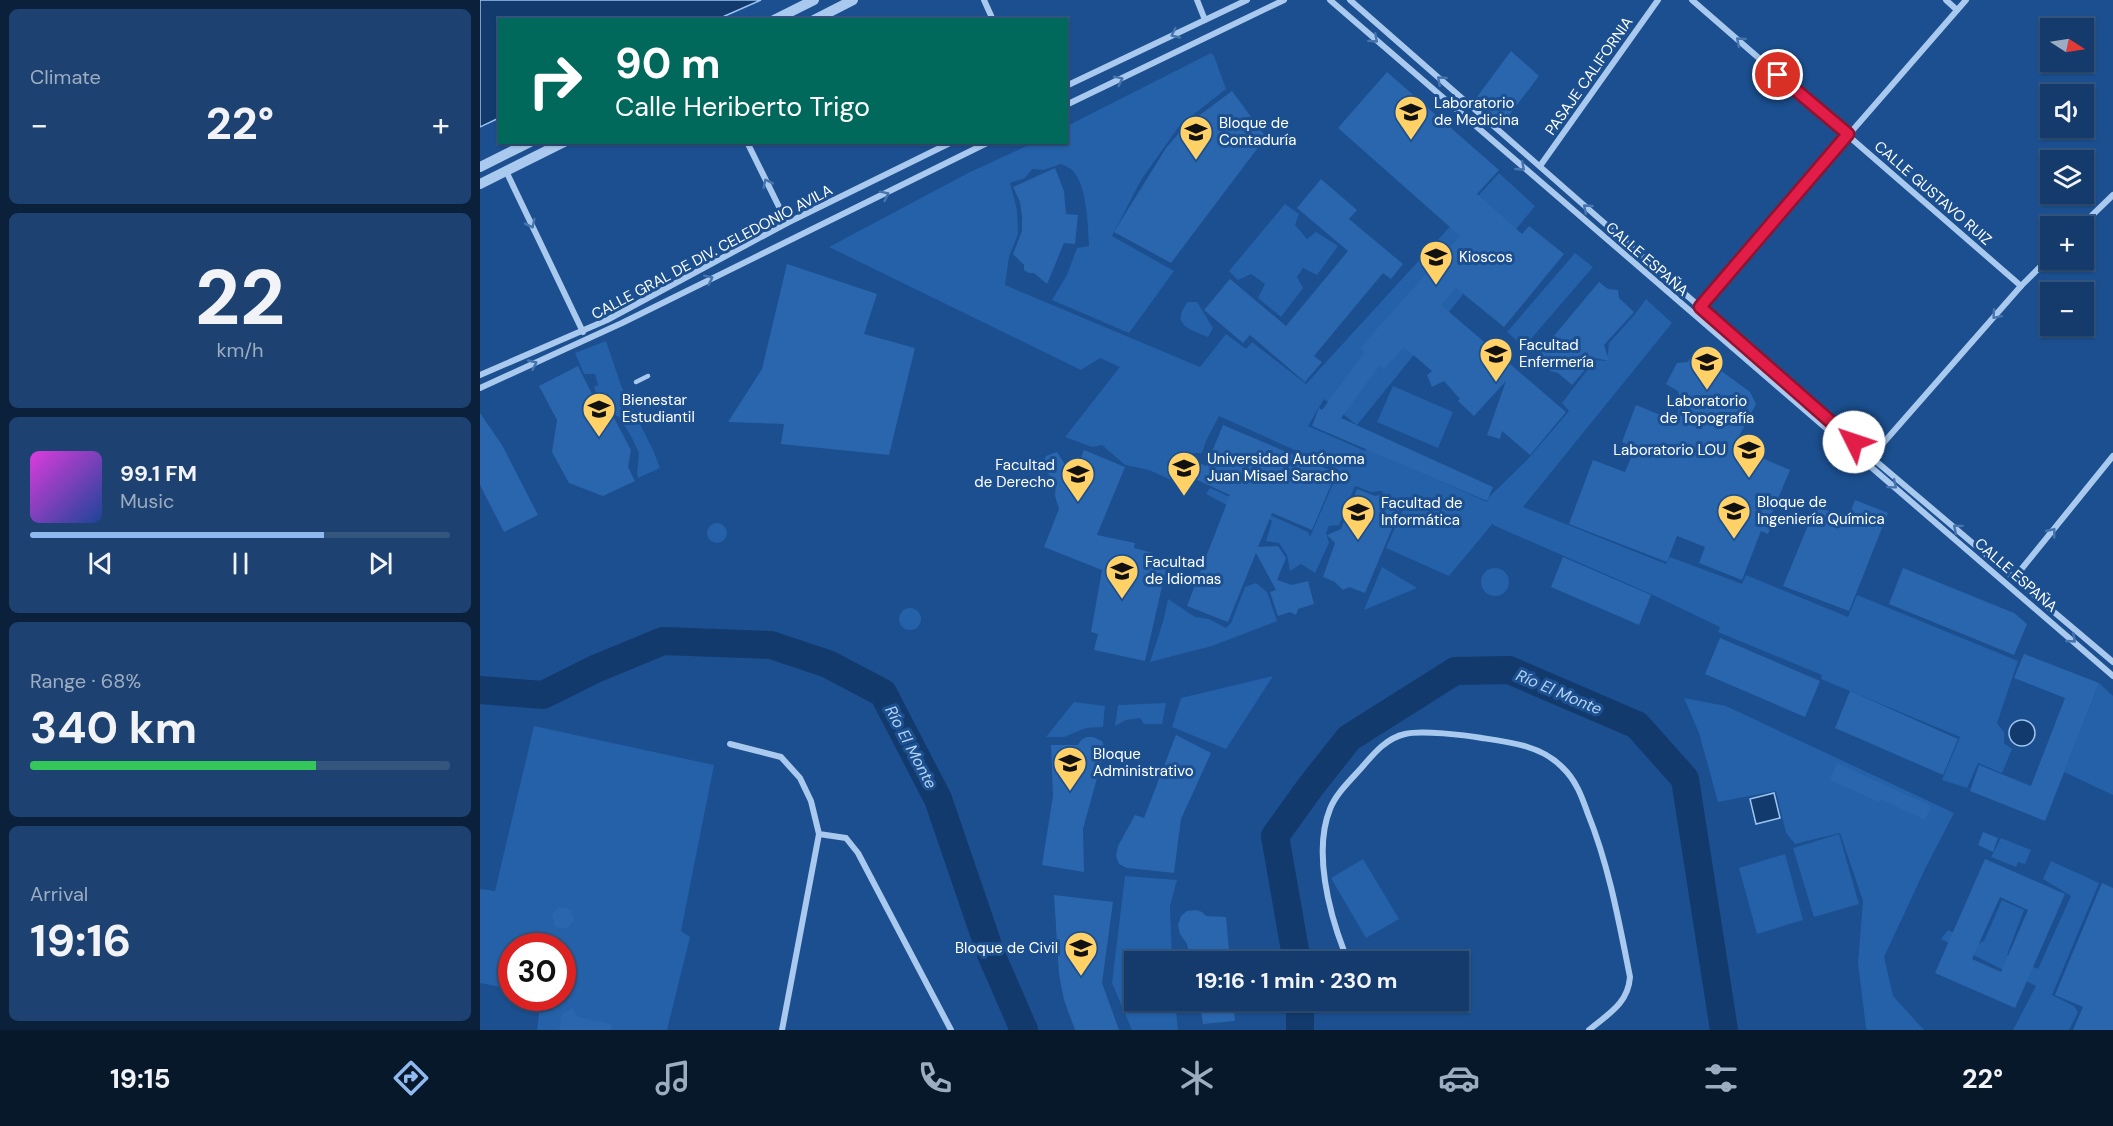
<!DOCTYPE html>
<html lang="en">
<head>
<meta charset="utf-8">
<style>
  body { margin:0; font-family:"DM Sans",sans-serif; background:#1d4271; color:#f1f3f6; height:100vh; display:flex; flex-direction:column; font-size:22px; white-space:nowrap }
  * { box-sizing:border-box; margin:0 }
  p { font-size:20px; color:#9dadc1 }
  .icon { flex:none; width:33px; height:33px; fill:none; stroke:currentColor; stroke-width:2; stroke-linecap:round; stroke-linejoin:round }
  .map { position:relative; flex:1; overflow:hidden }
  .side { display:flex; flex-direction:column; gap:9px; padding:9px; background:#0b203b; width:480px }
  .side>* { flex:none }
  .banner { position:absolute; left:18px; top:18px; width:570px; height:126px; border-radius:0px; box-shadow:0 2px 4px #0004,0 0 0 2px #33557e; background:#00695c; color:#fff; overflow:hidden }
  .needle { width:39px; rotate:102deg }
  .fabs { position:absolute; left:1560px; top:18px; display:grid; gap:12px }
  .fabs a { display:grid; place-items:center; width:54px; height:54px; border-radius:0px; background:#143b6b; box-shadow:0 2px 4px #0004,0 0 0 2px #33557e; font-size:30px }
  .speed { position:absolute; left:18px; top:933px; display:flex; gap:12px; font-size:30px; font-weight:700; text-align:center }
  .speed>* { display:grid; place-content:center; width:78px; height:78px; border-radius:50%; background:#143b6b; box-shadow:0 2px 4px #0004,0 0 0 2px #33557e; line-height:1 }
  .speed .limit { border:9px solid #d22; background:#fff; color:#111 }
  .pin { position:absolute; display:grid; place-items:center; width:51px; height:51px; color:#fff; margin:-26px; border:3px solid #fff; border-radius:50%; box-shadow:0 2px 6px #0007 }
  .me { position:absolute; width:66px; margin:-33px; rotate:311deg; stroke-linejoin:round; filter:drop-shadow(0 0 4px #0008) }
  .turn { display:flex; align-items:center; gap:21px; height:126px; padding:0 18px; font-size:27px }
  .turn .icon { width:78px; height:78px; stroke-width:2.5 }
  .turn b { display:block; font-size:42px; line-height:51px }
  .big { font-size:45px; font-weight:700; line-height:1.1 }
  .side .card { flex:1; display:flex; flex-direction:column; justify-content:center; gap:9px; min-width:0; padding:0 21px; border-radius:9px; background:#1d4271 }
  .side .dial { align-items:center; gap:0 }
  .dial b { font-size:78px; line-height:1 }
  .song { display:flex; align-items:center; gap:18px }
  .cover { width:72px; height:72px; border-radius:9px; background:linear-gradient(135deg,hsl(300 70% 55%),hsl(220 70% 35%)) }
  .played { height:6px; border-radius:3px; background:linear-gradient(90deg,#90b9f0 70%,#33557e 70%) }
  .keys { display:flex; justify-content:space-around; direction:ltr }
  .heat { display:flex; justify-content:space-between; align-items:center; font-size:33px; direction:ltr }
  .charge { height:9px; border-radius:4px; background:linear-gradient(90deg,#34c759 68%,#33557e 0) }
  .trip { position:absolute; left:644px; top:951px; width:345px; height:60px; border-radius:0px; background:#143b6b; box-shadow:0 2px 4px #0004,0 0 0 2px #33557e; font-weight:700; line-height:60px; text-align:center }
  .tab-bar { display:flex; height:96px; justify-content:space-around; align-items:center; background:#08182b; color:#9dadc1 }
  .tab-bar .icon { width:42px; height:42px }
  .tab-bar .on { color:#90b9f0 }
  .tab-bar b { font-size:27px; color:#f1f3f6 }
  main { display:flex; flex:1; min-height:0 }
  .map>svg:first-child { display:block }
  .green { fill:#2461a8 }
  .water { fill:#123a6d; stroke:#9cc4f0; stroke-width:1.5 }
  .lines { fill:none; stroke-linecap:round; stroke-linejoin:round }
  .river { stroke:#123a6d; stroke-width:28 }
  .building { fill:#2a66ad; fill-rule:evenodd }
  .service { stroke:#a9c9ee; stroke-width:4.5 }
  .minor { stroke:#a9c9ee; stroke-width:6 }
  .tertiary { stroke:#a9c9ee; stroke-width:10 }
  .oneway { stroke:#4674ac }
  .route-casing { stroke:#92132f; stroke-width:15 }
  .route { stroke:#e11d48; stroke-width:10 }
  .labels { text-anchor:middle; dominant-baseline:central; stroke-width:6; stroke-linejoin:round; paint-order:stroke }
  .street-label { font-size:15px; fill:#fff; stroke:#1b4f8f }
  .poi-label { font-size:15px; fill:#fff; stroke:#1b4f8f; text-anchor:start }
  .water-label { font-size:16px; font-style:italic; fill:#b5d3f5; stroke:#1b4f8f }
</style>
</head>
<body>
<main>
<section class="side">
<div class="card"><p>Climate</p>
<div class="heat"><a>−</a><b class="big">22°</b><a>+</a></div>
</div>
<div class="card dial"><b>22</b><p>km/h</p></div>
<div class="card">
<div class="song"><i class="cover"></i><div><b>99.1 FM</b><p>Music</p></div></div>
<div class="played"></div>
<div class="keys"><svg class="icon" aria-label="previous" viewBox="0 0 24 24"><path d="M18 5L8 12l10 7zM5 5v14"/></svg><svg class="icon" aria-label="pause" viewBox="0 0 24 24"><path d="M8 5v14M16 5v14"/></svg><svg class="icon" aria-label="next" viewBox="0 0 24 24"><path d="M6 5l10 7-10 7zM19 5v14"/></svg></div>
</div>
<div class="card"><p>Range · 68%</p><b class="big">340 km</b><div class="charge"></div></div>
<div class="card"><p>Arrival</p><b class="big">19:16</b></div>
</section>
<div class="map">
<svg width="1633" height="1030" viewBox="0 0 1633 1030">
  <rect width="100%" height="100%" fill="#1b4f8f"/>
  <g class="green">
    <path d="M731,53L734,56L746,89L700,125L661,180L632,236L694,271L649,333L572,300L587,275L597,248L609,246C608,226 607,186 593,171C591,168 585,166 581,164L563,170L552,169L545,178L530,183L537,210L538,234L529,257L525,285L720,367L746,334L766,349L772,342L826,384L1019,173L1055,206L877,425L844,399L828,426L885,451L887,448L1007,502L1009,497L1047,460L1089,411L1082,403L1115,360L1127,361L1129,343L1156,313L1166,299L1192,323L1043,507L1186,564L1190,557L1262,584L1266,575L1368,617L1377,595L1538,661L1517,723L1524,732V743L1532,749L1522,773L1498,763L1487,788L1462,780L1480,737L1341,679L1342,675L1238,632L1240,627L1171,594L1013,525V523L969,576L906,548L924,507L905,499L902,491L891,492L875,486L859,525L849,526L846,533L849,543L835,573L821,564L810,571L807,555L799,543L786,541L792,521L777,513L756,510L726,494L730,488L828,532L830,537L859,470L739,416L726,441L722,453H713L698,483L669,470L645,465L622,445L612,447L585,437L640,367L620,358L601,370L349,247L488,173L553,143L586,142L587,126Z"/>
    <polygon points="805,204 819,214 815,225 827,239 836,232 858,246 837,275 823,268 817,277 823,288 801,317 778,298 785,284 771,274 758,280 749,271"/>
    <polygon points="1095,253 1113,267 1044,347 1027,332"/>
    <path d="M708,302H717L733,328L728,337C708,329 690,324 708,302Z"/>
    <polygon points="126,341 142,388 173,450 180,468 158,478 157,473 159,453 151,436 139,417 127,411 119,400 114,387 118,385 115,374 104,374 95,353"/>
    <polygon points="913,386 973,412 958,448 897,422"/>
    <circle cx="237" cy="533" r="10"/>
    <polygon points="902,567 937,588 884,610"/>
    <circle cx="1015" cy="582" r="14"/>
    <polygon points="776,583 787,592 797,621 732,646 670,662 683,622 688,599 715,617 729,619 746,628 751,623 765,587"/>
    <circle cx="430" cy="619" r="11"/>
    <polygon points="793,676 746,749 692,727 701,698"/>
    <polygon points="1619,683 1633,696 1633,795 1584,772"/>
    <polygon points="1204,698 1246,706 1474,813 1445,869 1404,957 1413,996 1444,1030 1388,1030 1386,1028 1378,963 1383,901 1360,833 1315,844 1306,833 1296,791 1238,802 1219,733"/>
    <polygon points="594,702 625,706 623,727 606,728 584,737 566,737"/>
    <polygon points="686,703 682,724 664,724 660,718 646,720 635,726 638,705"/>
    <polygon points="54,726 234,765 201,931 210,937 187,1030 57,1030 61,998 82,998 82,946 32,946 31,989 0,983 0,889 15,891"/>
    <polygon points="1359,834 1379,904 1334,917 1313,848"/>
    <polygon points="1521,838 1551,850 1545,864 1538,862 1536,867 1511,857"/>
    <polygon points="1305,854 1323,920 1277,934 1259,868"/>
    <polygon points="883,859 919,919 886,938 851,878"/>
    <polygon points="1571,861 1619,883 1572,995 1594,1006 1598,1012 1589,1030 1533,1030 1556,986 1461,939 1468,930 1498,944 1504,941 1522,900 1544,910 1527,955 1558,969 1591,896 1563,879"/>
    <polygon points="645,876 697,880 690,906 692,961 654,962 654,1000 695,1001 698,1030 652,1030 632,983"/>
  </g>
  <g class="water">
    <polygon points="0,0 281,0 238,19 20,20 19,118 0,127"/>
    <circle cx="1542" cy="733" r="13"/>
    <polygon points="1294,793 1300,818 1276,824 1270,799"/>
  </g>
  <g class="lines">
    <g class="river">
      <polyline points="0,690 63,695 115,669 183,641 291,645 348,664 403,693 458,799 511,954 544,1030"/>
      <polyline points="817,962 795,836 831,786 869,738 975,671 1029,670 1157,725 1205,779 1244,1030"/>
      <polyline points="820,1030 820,1000"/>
    </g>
  </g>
  <g class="building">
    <polygon points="1031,51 1059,76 1021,126 994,101"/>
    <polygon points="907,72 1019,170 997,194 1042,234 1049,226 1084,254 1024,327 976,288 961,305 1086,412 1050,455 1022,431 1020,439 1007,435 1026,381 994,416 978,401 980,399 964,381 952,387 947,375 952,371 924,347 904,369 900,365 861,418 1013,487 1007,501 832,426 839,408 842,410 885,352 880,348 980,236 858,128"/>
    <polygon points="752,91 786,137 691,263 634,232 686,148 705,126"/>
    <polygon points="575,168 584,191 586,214 598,215 595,244 584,243 567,284 554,273 549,273 544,270 544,265 533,254 542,231 542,217 540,202 533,187"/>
    <polygon points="841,179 877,210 869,219 923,264 911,279 903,273 834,356 842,362 825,382 770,335 763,343 724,310 750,279 806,326 868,251 817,208"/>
    <polygon points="307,264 397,294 384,334 435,348 409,455 301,444 304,424 248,422 282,369"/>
    <polygon points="1119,282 1128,289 1138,290 1139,298 1154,312 1124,345 1129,361 1115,358 1092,385 1078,373 1070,371 1067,364 1057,356"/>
    <polygon points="1212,354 1225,359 1270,392 1276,404 1254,446 1310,470 1289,520 1293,521 1288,534 1281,531 1262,580 1219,563 1225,547 1197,536 1187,562 1089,524 1113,460 1145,472 1155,448 1142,442 1156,405 1195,421 1201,402 1198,391 1186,384 1197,363 1208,362"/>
    <polygon points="98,366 119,408 134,418 151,450 148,467 155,481 123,496 89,483 72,452 77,420 59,386"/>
    <polygon points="0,413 22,445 58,515 24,532 0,485"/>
    <polygon points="743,425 856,473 832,530 792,513 778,547 798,546 806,558 797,580 812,585 828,581 834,604 818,609 816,615 810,612 798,616 790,592 796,590 776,553 748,622 707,606 750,495 713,478 720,463 726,466"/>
    <polygon points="604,450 645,467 617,535 655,543 654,548 673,553 670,566 686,569 665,661 614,650 618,634 611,632 622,570 564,547 579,509 575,496 576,482 562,467 566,456 577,452 593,477"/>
    <polygon points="877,489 895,496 903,494 904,500 921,507 885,593 869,587 863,590 855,582 843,577 855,543 847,535 861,529"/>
    <polygon points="1375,500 1408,513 1369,611 1303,586 1336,506 1368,519"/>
    <polygon points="1083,557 1171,595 1159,625 1071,587"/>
    <polygon points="1423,568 1534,613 1547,624 1534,655 1409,604"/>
    <polygon points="1240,638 1340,681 1325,717 1225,674"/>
    <polygon points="1544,654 1619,683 1565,821 1490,791 1499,765 1551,786 1585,698 1534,678"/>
    <polygon points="1370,691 1478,739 1463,775 1355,728"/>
    <polygon points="696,735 731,753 701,819 694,873 647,868 639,864 636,856 638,846 655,815 664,818"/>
    <polygon points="606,737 613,737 622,741 625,749 603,829 604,872 562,865 573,796 571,745 598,745 601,740"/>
    <polygon points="1357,763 1451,806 1445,820 1400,799 1399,802 1350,780"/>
    <polygon points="1503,832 1518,838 1513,852 1498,845"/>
    <path d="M1505,859L1585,894L1535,1008L1455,973ZM1520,897L1548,910L1521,972L1492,959Z"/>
    <polygon points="1622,883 1633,888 1633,1030 1593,1030 1603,1007 1575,995"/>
    <polygon points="574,895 633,902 622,983 639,1030 595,1030 584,1000 579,974"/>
    <polygon points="79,907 91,909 94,920 87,929 75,927 72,915"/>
    <polygon points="716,910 722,912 726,916 746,917 750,962 711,962 707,944 700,934 698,925 701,916 707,911"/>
    <polygon points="719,1000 753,1000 755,1021 723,1024"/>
    <polygon points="92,1008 98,1017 131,1024 131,1030 79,1030 82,1014"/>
  </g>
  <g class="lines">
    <polyline class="service" points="156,382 168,376"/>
    <g class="minor">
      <polyline points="504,0 513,20"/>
      <polyline points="717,0 725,20"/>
      <polyline points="850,0 1633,676"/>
      <polyline points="870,0 1391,457 1633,662"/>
      <polyline points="1212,0 1541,286"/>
      <polyline points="1466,0 1477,10"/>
      <polyline points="586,86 767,0"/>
      <polyline points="586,105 804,0"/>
      <polyline points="267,142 307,223"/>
      <polyline points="1060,166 1178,0"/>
      <polyline points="26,171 103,332"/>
      <polyline points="1601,226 1633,195"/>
      <polyline points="1217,309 1486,0"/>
      <polyline points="0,375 127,320 307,223 472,142"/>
      <polyline points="0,388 142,323 509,142"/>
      <polyline points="1391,457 1541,286 1570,257"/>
      <polyline points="1535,577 1633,456"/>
      <polyline points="250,744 301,757 320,778 331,801 339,834 366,838 378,853 471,1030"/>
      <path d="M864,951C849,912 833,851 850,809C856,793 871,780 883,766C895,752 907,738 925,734C941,730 985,735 1002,738C1030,742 1062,746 1082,767C1096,780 1102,797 1108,814C1129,866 1139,922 1150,977C1148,1004 1128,1014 1109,1030"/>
      <polyline points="302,1030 339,834"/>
    </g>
    <g class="tertiary">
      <polyline points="294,20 334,0"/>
      <polyline points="334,20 373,0"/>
      <polyline points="0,167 50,142"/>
      <polyline points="0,184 84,142"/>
    </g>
  </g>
  <defs><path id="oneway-chevron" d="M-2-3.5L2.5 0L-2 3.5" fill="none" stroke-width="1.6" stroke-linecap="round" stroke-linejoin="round" transform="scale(1.5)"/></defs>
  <g class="oneway">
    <use href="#oneway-chevron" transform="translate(695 34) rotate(155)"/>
    <use href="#oneway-chevron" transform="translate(894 39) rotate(42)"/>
    <use href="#oneway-chevron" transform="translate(1260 41) rotate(-139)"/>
    <use href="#oneway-chevron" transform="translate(639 80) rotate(-26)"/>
    <use href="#oneway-chevron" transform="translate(961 80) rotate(-139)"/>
    <use href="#oneway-chevron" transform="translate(1041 167) rotate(41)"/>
    <use href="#oneway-chevron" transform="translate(287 183) rotate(-116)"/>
    <use href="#oneway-chevron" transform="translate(405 195) rotate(-26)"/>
    <use href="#oneway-chevron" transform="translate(1107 208) rotate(-139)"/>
    <use href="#oneway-chevron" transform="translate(51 224) rotate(64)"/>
    <use href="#oneway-chevron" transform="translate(229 279) rotate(-26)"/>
    <use href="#oneway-chevron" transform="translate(1516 315) rotate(131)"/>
    <use href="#oneway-chevron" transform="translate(53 364) rotate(-25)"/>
    <use href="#oneway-chevron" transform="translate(1413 485) rotate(40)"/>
    <use href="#oneway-chevron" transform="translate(1477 528) rotate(-140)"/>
    <use href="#oneway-chevron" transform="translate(1572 532) rotate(-51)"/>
    <use href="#oneway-chevron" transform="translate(1592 639) rotate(41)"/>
  </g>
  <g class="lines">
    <g class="route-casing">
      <polyline id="route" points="1298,75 1368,134 1220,307 1374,442"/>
    </g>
    <use href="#route" class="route"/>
  </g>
  <defs>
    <g id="university-pin" transform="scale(1.725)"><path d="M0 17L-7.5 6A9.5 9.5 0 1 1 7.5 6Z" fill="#ffd166" stroke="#1b4f8f"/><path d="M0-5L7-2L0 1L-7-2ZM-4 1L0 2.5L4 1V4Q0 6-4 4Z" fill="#111"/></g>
  </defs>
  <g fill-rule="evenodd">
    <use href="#university-pin" x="931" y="112"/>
    <use href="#university-pin" x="716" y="132"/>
    <use href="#university-pin" x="956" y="257"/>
    <use href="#university-pin" x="1016" y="354"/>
    <use href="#university-pin" x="1227" y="362"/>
    <use href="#university-pin" x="119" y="409"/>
    <use href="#university-pin" x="1269" y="450"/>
    <use href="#university-pin" x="704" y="468"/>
    <use href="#university-pin" x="598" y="474"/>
    <use href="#university-pin" x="1254" y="511"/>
    <use href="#university-pin" x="878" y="512"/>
    <use href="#university-pin" x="642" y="571"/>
    <use href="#university-pin" x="590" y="763"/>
    <use href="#university-pin" x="601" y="948"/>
  </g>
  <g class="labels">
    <g class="street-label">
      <text transform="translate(1109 76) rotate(-55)">PASAJE CALIFORNIA</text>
      <text transform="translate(1453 193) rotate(41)">CALLE GUSTAVO RUIZ</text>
      <text transform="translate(232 252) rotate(-28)">CALLE GRAL DE DIV. CELEDONIO AVILA</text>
      <text transform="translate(1167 259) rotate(41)">CALLE ESPAÑA</text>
      <text transform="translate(1536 575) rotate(41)">CALLE ESPAÑA</text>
    </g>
    <g class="poi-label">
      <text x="954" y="103">Laboratorio<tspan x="954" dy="17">de Medicina</tspan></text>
      <text x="739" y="123">Bloque de<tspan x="739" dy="17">Contaduría</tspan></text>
      <text x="979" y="257">Kioscos</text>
      <text x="1039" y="345">Facultad<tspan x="1039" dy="17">Enfermería</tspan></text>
      <text x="142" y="400">Bienestar<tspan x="142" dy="17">Estudiantil</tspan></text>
      <text x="1227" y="401" text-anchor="middle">Laboratorio<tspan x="1227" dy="17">de Topografía</tspan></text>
      <text x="1246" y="450" text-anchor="end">Laboratorio LOU</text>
      <text x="727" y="459">Universidad Autónoma<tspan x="727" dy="17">Juan Misael Saracho</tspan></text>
      <text x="575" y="465" text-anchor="end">Facultad<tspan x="575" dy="17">de Derecho</tspan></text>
      <text x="1277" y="502">Bloque de<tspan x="1277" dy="17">Ingeniería Química</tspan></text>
      <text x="901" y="503">Facultad de<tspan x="901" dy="17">Informática</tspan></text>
      <text x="665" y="562">Facultad<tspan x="665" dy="17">de Idiomas</tspan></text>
      <text x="613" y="754">Bloque<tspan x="613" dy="17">Administrativo</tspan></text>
      <text x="578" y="948" text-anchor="end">Bloque de Civil</text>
    </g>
    <g class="water-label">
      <text transform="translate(1079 692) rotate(23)">Río El Monte</text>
      <text transform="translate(431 747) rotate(62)">Río El Monte</text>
    </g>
  </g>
</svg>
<div class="fabs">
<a><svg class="needle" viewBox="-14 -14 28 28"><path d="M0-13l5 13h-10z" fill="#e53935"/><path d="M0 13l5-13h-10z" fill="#9dadc1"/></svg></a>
<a><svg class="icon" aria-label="sound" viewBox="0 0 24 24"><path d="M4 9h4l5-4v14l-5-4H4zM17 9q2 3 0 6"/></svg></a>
<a><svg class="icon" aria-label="layers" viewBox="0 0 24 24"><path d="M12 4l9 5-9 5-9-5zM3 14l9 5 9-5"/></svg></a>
<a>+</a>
<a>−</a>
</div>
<div class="speed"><div class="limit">30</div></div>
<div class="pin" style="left:1298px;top:75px;background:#d93025"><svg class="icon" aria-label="arrive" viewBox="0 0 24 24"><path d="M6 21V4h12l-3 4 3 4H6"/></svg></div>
<svg class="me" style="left:1374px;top:442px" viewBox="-20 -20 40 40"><circle r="19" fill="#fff"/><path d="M0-13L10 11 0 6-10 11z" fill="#e11d48"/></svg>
<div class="trip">19:16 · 1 min · 230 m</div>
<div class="banner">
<div class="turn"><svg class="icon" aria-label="right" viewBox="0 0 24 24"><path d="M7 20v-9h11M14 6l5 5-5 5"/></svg><div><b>90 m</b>Calle Heriberto Trigo</div></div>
</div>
</div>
</main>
<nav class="tab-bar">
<b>19:15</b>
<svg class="icon on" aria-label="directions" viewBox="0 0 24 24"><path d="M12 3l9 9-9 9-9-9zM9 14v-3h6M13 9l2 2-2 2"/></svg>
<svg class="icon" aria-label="music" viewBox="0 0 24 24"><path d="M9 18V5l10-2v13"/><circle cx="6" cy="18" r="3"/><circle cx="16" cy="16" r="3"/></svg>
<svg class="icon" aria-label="phone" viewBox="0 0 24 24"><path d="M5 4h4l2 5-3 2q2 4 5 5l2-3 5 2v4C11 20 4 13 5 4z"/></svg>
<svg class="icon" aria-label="climate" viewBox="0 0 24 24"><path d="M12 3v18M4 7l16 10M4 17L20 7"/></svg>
<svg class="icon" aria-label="car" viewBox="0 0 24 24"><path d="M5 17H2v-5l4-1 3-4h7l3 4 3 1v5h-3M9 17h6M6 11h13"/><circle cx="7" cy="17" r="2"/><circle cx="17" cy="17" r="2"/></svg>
<svg class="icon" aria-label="filters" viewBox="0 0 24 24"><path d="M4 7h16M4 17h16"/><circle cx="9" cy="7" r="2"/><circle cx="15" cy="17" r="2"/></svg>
<b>22°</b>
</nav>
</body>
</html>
